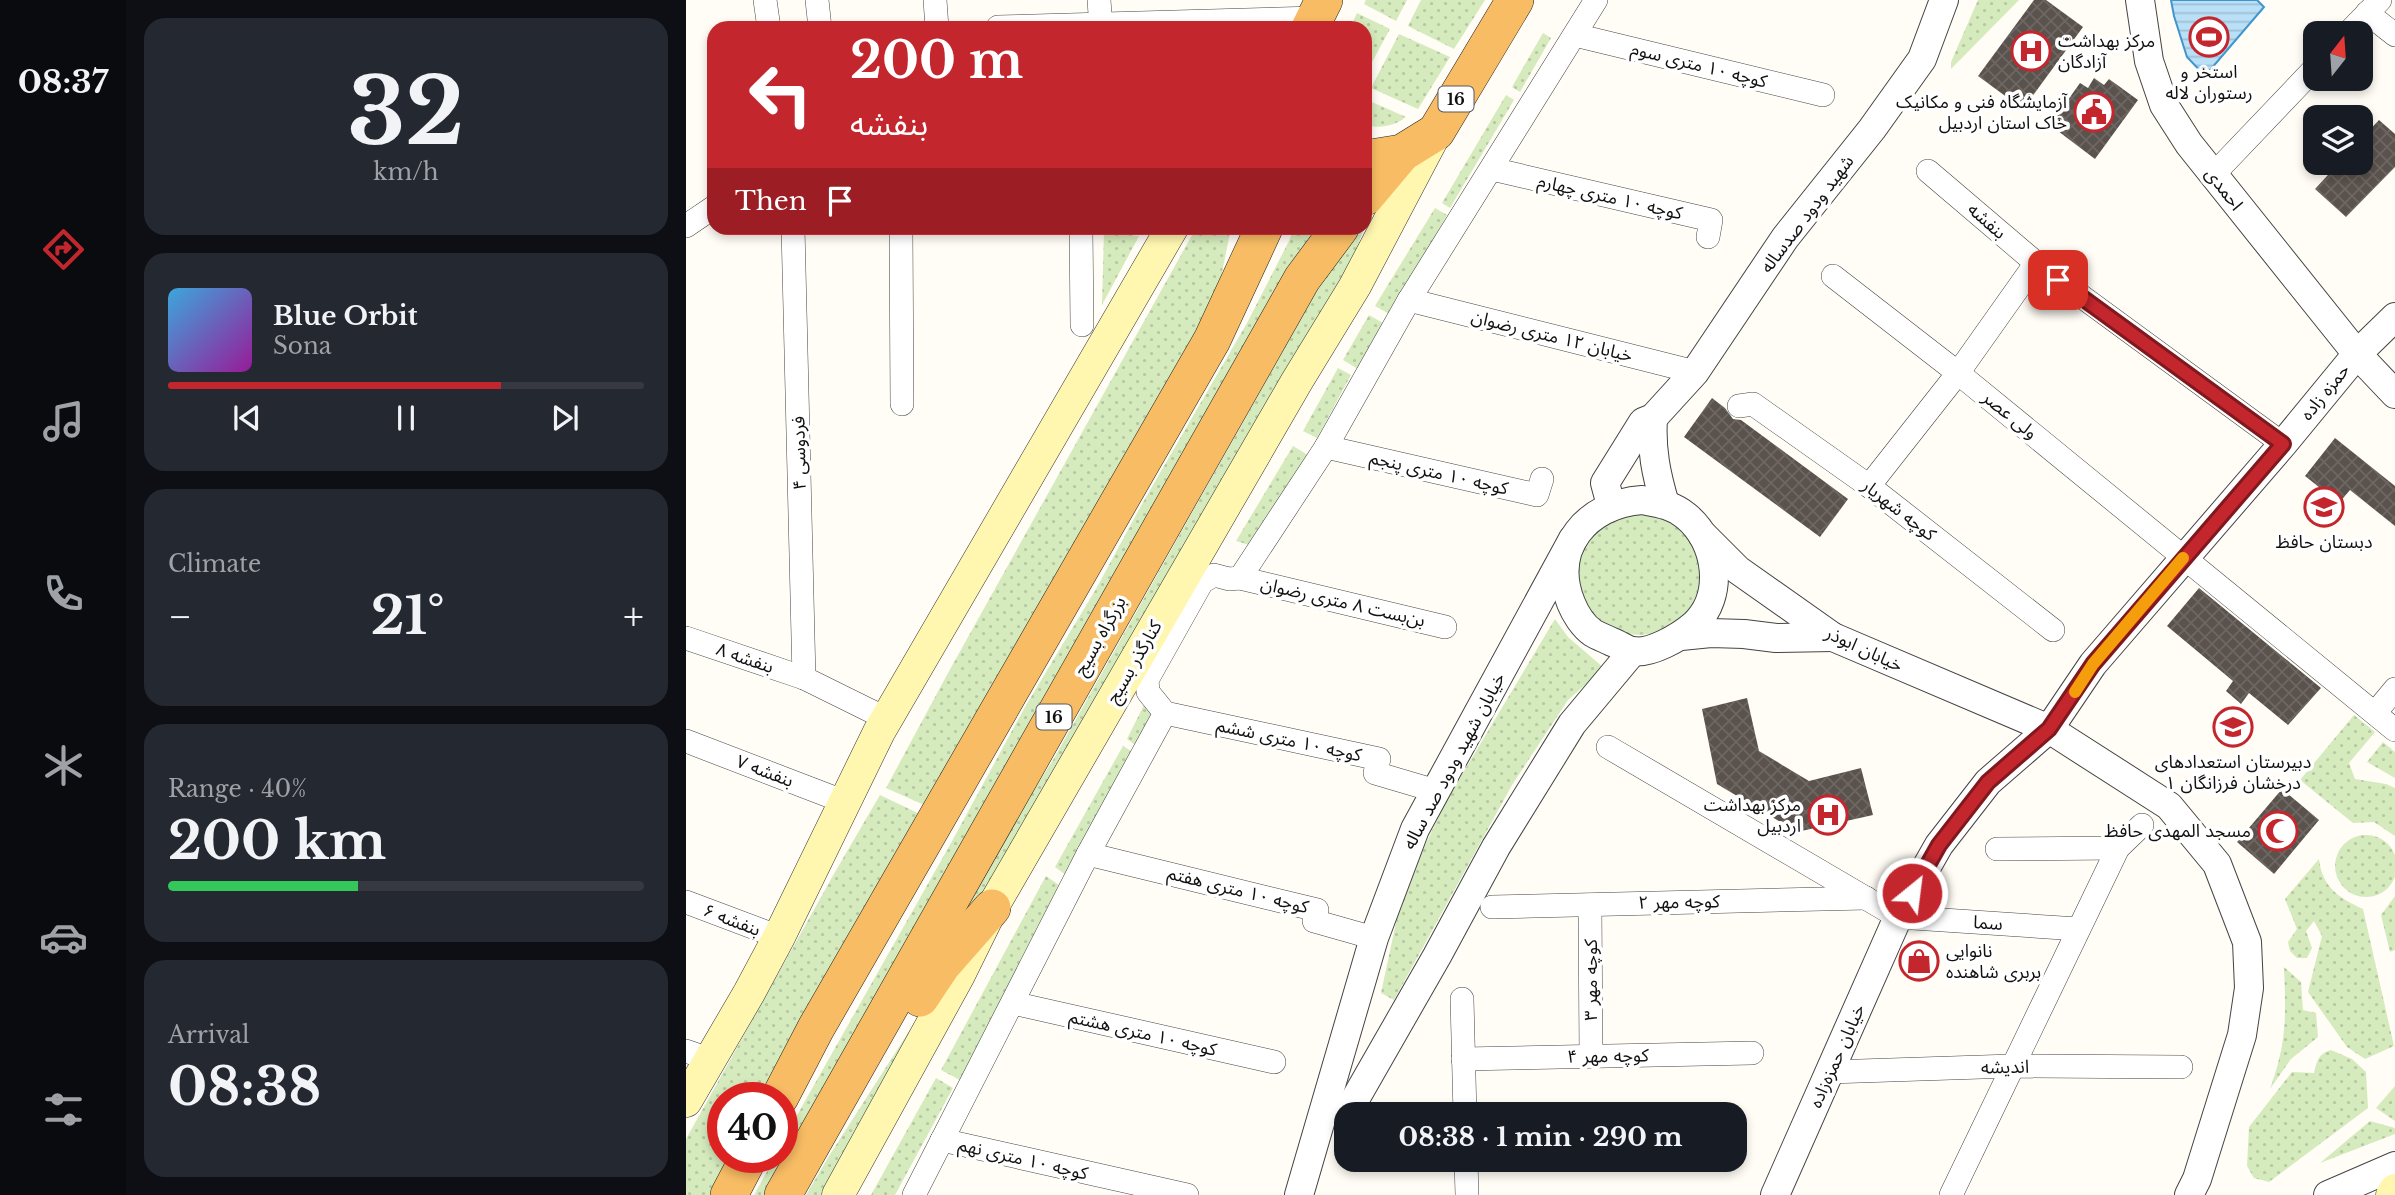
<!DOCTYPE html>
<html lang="en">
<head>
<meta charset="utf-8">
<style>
  body { margin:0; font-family:"Libre Baskerville","Noto Sans Arabic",serif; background:#242831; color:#f1f3f6; height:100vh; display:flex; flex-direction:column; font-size:26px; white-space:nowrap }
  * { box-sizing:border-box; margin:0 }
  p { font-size:23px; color:#9ea1a6 }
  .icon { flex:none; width:38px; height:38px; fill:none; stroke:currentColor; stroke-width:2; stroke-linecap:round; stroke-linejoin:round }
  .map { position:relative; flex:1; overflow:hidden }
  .panel { display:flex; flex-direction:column; gap:18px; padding:18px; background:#0d0f14; width:560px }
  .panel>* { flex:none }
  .hud { position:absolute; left:21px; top:21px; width:665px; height:214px; border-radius:21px; box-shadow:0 4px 10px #0003; background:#c4262e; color:#fff; overflow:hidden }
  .needle { width:46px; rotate:17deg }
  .controls { position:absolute; left:1617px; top:21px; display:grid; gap:14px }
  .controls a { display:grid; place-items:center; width:70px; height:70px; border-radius:14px; background:#171b24; box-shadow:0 4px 10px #0003; font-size:35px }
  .speed { position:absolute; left:21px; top:1082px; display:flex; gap:14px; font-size:35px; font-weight:700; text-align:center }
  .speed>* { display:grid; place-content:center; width:91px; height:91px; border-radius:50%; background:#171b24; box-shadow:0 4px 10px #0003; line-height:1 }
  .speed .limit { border:10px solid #d22; background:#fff; color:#111 }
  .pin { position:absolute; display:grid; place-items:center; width:60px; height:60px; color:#fff; margin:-30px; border-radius:14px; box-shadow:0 4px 10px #0006 }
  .me { position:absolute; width:77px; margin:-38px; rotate:29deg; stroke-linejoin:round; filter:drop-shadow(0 0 5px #0008) }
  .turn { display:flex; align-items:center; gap:24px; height:147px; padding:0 28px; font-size:32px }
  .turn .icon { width:91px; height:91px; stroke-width:2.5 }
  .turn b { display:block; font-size:49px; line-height:60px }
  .then { display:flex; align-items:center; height:66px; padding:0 28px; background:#0003; gap:14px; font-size:26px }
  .big { font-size:52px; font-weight:700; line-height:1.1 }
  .panel .widget { flex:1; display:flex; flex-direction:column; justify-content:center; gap:10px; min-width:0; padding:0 24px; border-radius:21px; background:#242831 }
  .panel .dial { align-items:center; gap:0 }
  .dial b { font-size:91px; line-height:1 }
  .song { display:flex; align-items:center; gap:21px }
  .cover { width:84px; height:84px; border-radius:10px; background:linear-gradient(135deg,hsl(200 70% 55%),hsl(300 70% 35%)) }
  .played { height:7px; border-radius:4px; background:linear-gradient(90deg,#c4262e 70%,#363941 70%) }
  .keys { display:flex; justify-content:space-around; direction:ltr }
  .heat { display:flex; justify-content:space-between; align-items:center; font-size:38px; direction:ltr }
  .charge { height:10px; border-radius:5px; background:linear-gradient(90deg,#34c759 40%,#363941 0) }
  .trip { position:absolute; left:648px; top:1102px; width:413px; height:70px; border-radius:21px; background:#171b24; box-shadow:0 4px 10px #0003; font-weight:700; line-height:70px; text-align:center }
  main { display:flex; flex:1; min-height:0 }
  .tabs { display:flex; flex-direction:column; width:126px; justify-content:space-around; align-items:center; background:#090b0e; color:#9ea1a6 }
  .tabs .icon { width:49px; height:49px }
  .tabs .active { color:#c4262e }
  .tabs b { font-size:32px; color:#f1f3f6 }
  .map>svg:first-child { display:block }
  .green { fill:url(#green-dots) }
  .water { fill:url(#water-rules); stroke:#3f96cf; stroke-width:2 }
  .building { fill:url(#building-cross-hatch) }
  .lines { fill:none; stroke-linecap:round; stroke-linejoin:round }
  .minor-casing { stroke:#444; stroke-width:24 }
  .tertiary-casing { stroke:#444; stroke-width:30 }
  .secondary-casing { stroke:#333; stroke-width:33 }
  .trunk-casing { stroke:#222; stroke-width:38 }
  .minor { stroke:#fff; stroke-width:23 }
  .tertiary { stroke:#fff; stroke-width:28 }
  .secondary { stroke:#fff6b0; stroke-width:32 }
  .trunk { stroke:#f7bc64; stroke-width:37 }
  .route-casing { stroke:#7f191e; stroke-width:18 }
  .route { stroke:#c4262e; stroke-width:12 }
  .slow { stroke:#f59e0b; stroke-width:12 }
  .labels { text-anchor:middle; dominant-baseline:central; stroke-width:7; stroke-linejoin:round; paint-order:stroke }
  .shield { fill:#fff; stroke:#585858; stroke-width:2 }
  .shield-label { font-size:16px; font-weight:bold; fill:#111 }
  .poi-label { font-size:18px; fill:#111; stroke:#fff }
  .street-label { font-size:18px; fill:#111; stroke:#fff }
</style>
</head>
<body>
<main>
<nav class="tabs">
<b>08:37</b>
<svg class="icon active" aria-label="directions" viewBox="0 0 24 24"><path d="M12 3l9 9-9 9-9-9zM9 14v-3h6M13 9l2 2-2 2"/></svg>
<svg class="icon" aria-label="music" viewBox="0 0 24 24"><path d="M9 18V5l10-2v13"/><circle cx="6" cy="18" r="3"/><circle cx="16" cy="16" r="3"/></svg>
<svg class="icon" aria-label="phone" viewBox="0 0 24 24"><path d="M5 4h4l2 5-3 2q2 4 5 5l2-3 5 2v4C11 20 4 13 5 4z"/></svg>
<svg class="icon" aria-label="climate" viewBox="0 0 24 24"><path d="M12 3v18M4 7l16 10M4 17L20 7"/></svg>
<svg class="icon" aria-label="car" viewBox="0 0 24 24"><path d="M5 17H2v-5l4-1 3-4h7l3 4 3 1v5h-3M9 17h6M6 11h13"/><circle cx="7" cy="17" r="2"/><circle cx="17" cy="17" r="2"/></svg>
<svg class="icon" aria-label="filters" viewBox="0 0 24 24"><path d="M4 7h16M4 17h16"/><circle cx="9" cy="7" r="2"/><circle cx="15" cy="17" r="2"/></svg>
</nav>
<section class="panel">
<div class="widget dial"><b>32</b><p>km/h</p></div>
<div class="widget">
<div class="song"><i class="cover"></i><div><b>Blue Orbit</b><p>Sona</p></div></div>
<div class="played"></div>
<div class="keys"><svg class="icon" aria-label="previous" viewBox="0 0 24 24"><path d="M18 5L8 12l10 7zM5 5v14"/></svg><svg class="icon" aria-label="pause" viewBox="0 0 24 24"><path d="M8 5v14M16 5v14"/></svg><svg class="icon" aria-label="next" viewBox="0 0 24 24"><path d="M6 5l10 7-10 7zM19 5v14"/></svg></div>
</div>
<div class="widget"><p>Climate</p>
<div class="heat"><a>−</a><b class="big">21°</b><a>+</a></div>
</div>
<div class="widget"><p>Range · 40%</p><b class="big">200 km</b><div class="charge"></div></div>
<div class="widget"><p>Arrival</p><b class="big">08:38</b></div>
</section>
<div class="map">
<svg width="1709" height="1195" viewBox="0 0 1709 1195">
  <defs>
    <pattern id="green-dots" width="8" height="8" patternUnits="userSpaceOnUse" patternTransform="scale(1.75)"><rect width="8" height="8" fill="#d5ebbd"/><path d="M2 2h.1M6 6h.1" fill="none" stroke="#b6c8a1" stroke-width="1.8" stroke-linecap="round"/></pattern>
    <pattern id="water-rules" width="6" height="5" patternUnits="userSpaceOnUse" patternTransform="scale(1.75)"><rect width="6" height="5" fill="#b9e0f7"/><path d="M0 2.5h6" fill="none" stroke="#9ebfd3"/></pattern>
    <pattern id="building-cross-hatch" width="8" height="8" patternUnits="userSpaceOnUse" patternTransform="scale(1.75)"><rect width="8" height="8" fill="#5a524d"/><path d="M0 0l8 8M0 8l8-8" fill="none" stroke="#6d6662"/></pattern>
  </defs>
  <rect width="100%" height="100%" fill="#fffdf5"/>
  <g class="green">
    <polygon points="680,0 721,0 710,21 678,4"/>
    <polygon points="735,0 799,0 768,49 722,26"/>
    <polygon points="1292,0 1333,0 1265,69 1265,62"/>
    <polygon points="671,13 704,29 679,75 679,28 664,28"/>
    <polygon points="857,33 865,38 834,92 826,87"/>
    <polygon points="713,34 764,57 732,109 685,88"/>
    <polygon points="820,95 828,100 764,208 756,203"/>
    <path d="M679,99L720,117C708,126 694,129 679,125Z"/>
    <polygon points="749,208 761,215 705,315 689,306"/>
    <polygon points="510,228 545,228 531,297 245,808 200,788 262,673"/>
    <polygon points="608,228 631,228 82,1195 68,1195 89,1157 96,1157 96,1143 119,1101 265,843 339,707 410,589 456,504 561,323 603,241"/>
    <polygon points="678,228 666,261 445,655 281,919 251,959 332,815 367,760 601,344 623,294 643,266"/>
    <polygon points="418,232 453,236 416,305"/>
    <polygon points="683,315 697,323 672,369 657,360"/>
    <polygon points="652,368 665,375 631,438 617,431"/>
    <polygon points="607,446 622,455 567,546 550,541"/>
    <circle cx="953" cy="574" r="61"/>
    <polygon points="869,619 882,637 918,668 882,700 826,785 708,1000 695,993 717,890 762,798"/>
    <polygon points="459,703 468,716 452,747 441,739"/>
    <polygon points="1668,715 1689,732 1663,763 1669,779 1700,784 1709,788 1709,836 1688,822 1667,823 1614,780"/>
    <polygon points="1697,742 1709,752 1709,778 1681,762"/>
    <polygon points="437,746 450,754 380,875 369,867"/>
    <polygon points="194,795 238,816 79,1097 37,1097 37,1157 46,1157 26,1195 0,1195 0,1139 149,872"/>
    <circle cx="1680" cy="866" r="31"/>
    <path d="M1633,859C1636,887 1653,898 1677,909L1708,1046L1679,1059L1661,1047L1622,992L1636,936L1628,921L1620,931L1626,948L1621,958H1611L1604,951L1602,942L1611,929L1599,899Z"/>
    <polygon points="360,876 373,885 274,1080 255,1070"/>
    <polygon points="1709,896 1709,950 1704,952 1695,915"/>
    <polygon points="272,955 139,1195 120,1195 143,1156"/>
    <path d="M1598,967L1615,982L1617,1010L1630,1013L1632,1037L1605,1059L1584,1089C1601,1042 1600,1016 1598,967Z"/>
    <path d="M1645,1050L1666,1059L1680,1072L1682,1108L1583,1182L1568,1178L1561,1166L1563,1127L1606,1072L1628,1073C1631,1061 1632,1054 1645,1050Z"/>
    <polygon points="250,1078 267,1088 209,1195 185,1195"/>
    <polygon points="1709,1086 1709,1121 1690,1108"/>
    <polygon points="1684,1121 1709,1128 1709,1134 1634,1163"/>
  </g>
  <polygon class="water" points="1485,0 1571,0 1578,7 1519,76 1501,57 1488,16"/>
  <g class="building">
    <polygon points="1348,0 1360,0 1397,27 1337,109 1292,76"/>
    <polygon points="1408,78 1418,85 1423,79 1452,100 1409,159 1364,125 1394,83 1402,88"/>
    <polygon points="1693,120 1709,134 1709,167 1660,217 1629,189 1653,163 1675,163 1675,139"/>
    <polygon points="1026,398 1039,408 1047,419 1055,420 1162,499 1134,537 998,437"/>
    <polygon points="1649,438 1709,486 1709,526 1664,490 1653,503 1619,476"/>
    <polygon points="1513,588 1635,688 1602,725 1563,693 1555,704 1540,691 1547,681 1481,626"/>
    <polygon points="1061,698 1073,751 1123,781 1175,768 1187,815 1111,832 1031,784 1016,709"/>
    <polygon points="1596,789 1633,820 1588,874 1551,842"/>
  </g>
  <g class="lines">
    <g class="minor-casing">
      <g id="minor">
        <polyline points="79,0 83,28"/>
        <polyline points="131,0 134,28"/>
        <polyline points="249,0 251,28"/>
        <polyline points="413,0 415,28"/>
        <polyline points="1681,13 1709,35"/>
        <polyline points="312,27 629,18"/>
        <polyline points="1662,33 1694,0"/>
        <polyline points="889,35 1137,95"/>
        <polyline points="806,169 1025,220 1022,237"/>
        <polyline points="1242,171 1350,263 1597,444"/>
        <polyline points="1526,176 1629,68"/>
        <polyline points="0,226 28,207"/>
        <polyline points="107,228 118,678"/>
        <polyline points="215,228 216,404"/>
        <polyline points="395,228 396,325"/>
        <polyline points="1147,276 1272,373 1709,730"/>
        <polyline points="723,300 1009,372"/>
        <polyline points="1053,406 1067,404 1183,486 1367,630"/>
        <polyline points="640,447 851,495 856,479"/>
        <polyline points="1183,486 1272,373 1350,263"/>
        <polyline points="554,578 759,627"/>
        <polyline points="0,638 118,678 201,719"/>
        <polyline points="479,713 462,692 461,680 516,582 528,575 543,579 554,578 640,447 723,300 910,0"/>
        <polyline points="479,713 693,759 689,773 750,791"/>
        <polyline points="1689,713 1709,689"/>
        <polyline points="0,741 159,802"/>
        <polyline points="922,747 1212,917 1392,929"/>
        <polyline points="1311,849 1432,848"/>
        <polyline points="402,854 631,910 628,921 688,938"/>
        <polyline points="0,902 93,937"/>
        <polyline points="904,905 905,1056"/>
        <polyline points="806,907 1180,898"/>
        <polyline points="776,999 779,1115"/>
        <polyline points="327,1003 588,1062"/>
        <polyline points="0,1051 23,1059"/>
        <polyline points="777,1059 1066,1053"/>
        <polyline points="1143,1072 1326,1066 1495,1067"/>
        <polyline points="256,1140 501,1195"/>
        <polyline points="780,1160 781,1195"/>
        <polyline points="228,1195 402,854 479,713"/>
        <polyline points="1265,1195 1432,848 1456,825"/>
      </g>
    </g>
    <g class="tertiary-casing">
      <g id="tertiary">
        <polyline points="1454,0 1463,61 1478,105 1503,144 1671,354 1709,394"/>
        <path d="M967,418C965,449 970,474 979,504"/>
        <path d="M956,500C972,503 987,505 1000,516C1032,542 1039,596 1008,625C994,637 964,655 945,651C939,649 932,644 926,642C920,639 912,636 907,633C897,626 889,613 885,603C863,548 901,504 956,500Z"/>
        <polyline points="925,505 919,483 957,422 967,418 1009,372 1099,238 1186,129 1236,59 1258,0"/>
        <polyline points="1016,534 1052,570 1147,637 1363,729 1483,806 1531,864 1561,942 1563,988 1556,1035 1511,1179 1503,1195"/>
        <polyline points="995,636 1025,633 1058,634 1090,638 1147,637"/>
        <polyline points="660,1115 751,956 810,847 886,724 947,651"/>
        <polyline points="613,1195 688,938 729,829 887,539"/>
        <polyline points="1089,1195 1212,917 1253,845 1302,782 1363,729 1407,664 1597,444 1671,354 1709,317"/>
        <polyline points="1642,1195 1709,1166"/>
      </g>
    </g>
    <g class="secondary-casing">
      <g id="secondary">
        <polyline points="0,1101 63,993 93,937 193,732 486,228"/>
        <polyline points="152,1195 273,975 306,908 611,381 669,286 750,132"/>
        <polyline points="1706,1195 1709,1190"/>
      </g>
    </g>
    <g class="trunk-casing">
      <g id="trunk">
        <polyline points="624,28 638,0"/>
        <polyline points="679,157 685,158 716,153 750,132 829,0"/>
        <polyline points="679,197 716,153"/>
        <polyline points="234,998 256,965 306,908"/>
        <polyline points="94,1097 130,1028 526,340 578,228"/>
        <polyline points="43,1195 63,1157"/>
        <polyline points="97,1195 598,311 616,279 654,228"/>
      </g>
    </g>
    <use href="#minor" class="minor"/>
    <use href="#tertiary" class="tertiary"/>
    <use href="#secondary" class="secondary"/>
    <use href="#trunk" class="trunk"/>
  </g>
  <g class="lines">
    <g class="route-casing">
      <polyline id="route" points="1226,893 1253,845 1302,782 1363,729 1407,664 1597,444 1372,280"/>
    </g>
    <use href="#route" class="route"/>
    <polyline class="slow" points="1389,692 1407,664 1497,558"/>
  </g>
  <defs>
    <g id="stadium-ring" transform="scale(2.0125)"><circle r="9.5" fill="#fff" stroke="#c4262e" stroke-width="1.5"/><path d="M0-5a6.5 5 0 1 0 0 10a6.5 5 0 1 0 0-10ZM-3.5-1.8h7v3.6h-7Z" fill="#c4262e"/></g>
    <g id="hospital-ring" transform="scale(2.0125)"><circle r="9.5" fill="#fff" stroke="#c4262e" stroke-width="1.5"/><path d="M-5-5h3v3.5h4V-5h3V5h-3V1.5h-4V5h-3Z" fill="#c4262e"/></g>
    <g id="civic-ring" transform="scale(2.0125)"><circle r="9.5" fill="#fff" stroke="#c4262e" stroke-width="1.5"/><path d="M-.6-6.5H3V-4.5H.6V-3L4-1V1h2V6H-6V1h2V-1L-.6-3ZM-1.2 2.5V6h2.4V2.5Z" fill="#c4262e"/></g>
    <g id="school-ring" transform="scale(2.0125)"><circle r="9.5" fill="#fff" stroke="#c4262e" stroke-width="1.5"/><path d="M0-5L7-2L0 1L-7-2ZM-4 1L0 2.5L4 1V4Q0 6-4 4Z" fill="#c4262e"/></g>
    <g id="mosque-ring" transform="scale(2.0125)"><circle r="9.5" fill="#fff" stroke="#c4262e" stroke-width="1.5"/><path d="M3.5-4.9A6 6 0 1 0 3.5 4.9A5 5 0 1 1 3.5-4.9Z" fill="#c4262e"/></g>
    <g id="shop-ring" transform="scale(2.0125)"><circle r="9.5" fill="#fff" stroke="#c4262e" stroke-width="1.5"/><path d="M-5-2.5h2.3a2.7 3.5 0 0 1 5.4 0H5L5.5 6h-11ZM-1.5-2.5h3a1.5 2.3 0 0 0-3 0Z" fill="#c4262e"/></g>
  </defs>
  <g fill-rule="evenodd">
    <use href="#stadium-ring" x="1523" y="37"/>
    <use href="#hospital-ring" x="1345" y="51"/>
    <use href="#civic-ring" x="1408" y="112"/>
    <use href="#school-ring" x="1638" y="507"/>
    <use href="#school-ring" x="1547" y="727"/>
    <use href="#hospital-ring" x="1142" y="815"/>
    <use href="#mosque-ring" x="1592" y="831"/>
    <use href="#shop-ring" x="1233" y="961"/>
  </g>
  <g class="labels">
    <g class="shield">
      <rect x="752.5" y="86.5" width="35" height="25" rx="5"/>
      <rect x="350.5" y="704.5" width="35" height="25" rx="5"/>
    </g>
    <g class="shield-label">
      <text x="770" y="99">16</text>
      <text x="368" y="717">16</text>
    </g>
    <g class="poi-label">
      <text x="1372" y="41" text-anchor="start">مرکز بهداشت<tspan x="1372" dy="21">آزادگان</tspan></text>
      <text x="1523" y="72">استخر و<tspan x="1523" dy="21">رستوران لاله</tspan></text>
      <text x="1381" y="102" text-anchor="end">آزمایشگاه فنی و مکانیک<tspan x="1381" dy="21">خاک استان اردبیل</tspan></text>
      <text x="1638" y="542">دبستان حافظ</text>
      <text x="1547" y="762">دبیرستان استعدادهای<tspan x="1547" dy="21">درخشان فرزانگان ۱</tspan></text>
      <text x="1115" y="805" text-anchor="end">مرکز بهداشت<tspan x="1115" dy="21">اردبیل</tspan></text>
      <text x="1565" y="831" text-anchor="end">مسجد المهدی حافظ</text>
      <text x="1260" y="951" text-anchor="start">نانوایی<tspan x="1260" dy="21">بربری شاهنده</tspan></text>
    </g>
    <g class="street-label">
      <text transform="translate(1013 65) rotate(14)">کوچه ۱۰ متری سوم</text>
      <text transform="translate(1538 189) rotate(52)">احمدی</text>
      <text transform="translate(924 197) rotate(13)">کوچه ۱۰ متری چهارم</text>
      <text transform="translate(1121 214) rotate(-53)">شهید ودود صدساله</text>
      <text transform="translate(1301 221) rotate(41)">بنفشه</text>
      <text transform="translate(866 336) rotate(14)">خیابان ۱۲ متری رضوان</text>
      <text transform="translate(1639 392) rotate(-51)">حمزه زاده</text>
      <text transform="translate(1324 415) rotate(39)">ولی عصر</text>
      <text transform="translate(113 453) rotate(-91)">فردوسی ۴</text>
      <text transform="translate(753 473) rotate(13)">کوچه ۱۰ متری پنجم</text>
      <text transform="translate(1213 510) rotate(38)">کوچه شهریار</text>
      <text transform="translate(657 602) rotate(13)">بن‌بست ۸ متری رضوان</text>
      <text transform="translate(414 636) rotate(-61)">بزرگراه بسیج</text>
      <text transform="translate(1178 649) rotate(25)">خیابان ابوذر</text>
      <text transform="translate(59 658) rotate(19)">بنفشه ۸</text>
      <text transform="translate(448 662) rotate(-60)">کنارگذر بسیج</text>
      <text transform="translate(603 740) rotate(12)">کوچه ۱۰ متری ششم</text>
      <text transform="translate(768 761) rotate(-62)">خیابان شهید ودود صد ساله</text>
      <text transform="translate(79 771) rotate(21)">بنفشه ۷</text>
      <text transform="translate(552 890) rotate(14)">کوچه ۱۰ متری هفتم</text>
      <text transform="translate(993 902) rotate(-1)">کوچه مهر ۲</text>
      <text transform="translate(46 920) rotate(21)">بنفشه ۶</text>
      <text transform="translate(1302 923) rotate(4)">سما</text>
      <text transform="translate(905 980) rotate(-90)">کوچه مهر ۳</text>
      <text transform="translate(457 1033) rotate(13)">کوچه ۱۰ متری هشتم</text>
      <text transform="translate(922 1056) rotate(-1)">کوچه مهر ۴</text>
      <text transform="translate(1151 1056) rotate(-66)">خیابان حمزه‌زاده</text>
      <text transform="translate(1319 1067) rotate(-1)">اندیشه</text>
      <text transform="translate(337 1159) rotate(13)">کوچه ۱۰ متری نهم</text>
    </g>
  </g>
</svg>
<div class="controls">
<a><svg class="needle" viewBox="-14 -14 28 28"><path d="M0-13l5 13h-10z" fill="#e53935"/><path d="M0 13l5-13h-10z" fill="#9ea1a6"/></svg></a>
<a><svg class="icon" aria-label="layers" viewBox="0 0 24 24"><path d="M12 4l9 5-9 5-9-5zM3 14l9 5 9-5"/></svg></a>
</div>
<div class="speed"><div class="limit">40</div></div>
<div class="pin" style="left:1372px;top:280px;background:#d93025"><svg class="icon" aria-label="arrive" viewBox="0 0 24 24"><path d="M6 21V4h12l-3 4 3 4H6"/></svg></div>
<svg class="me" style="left:1226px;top:893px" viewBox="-20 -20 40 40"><circle r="17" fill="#c4262e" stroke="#fff" stroke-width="3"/><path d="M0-11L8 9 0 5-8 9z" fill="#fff"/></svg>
<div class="trip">08:38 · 1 min · 290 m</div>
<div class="hud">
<div class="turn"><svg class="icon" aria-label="left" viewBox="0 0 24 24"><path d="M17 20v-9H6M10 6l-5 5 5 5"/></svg><div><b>200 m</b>بنفشه</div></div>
<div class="then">Then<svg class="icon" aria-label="arrive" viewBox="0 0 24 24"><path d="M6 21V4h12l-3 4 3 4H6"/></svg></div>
</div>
</div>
</main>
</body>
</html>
